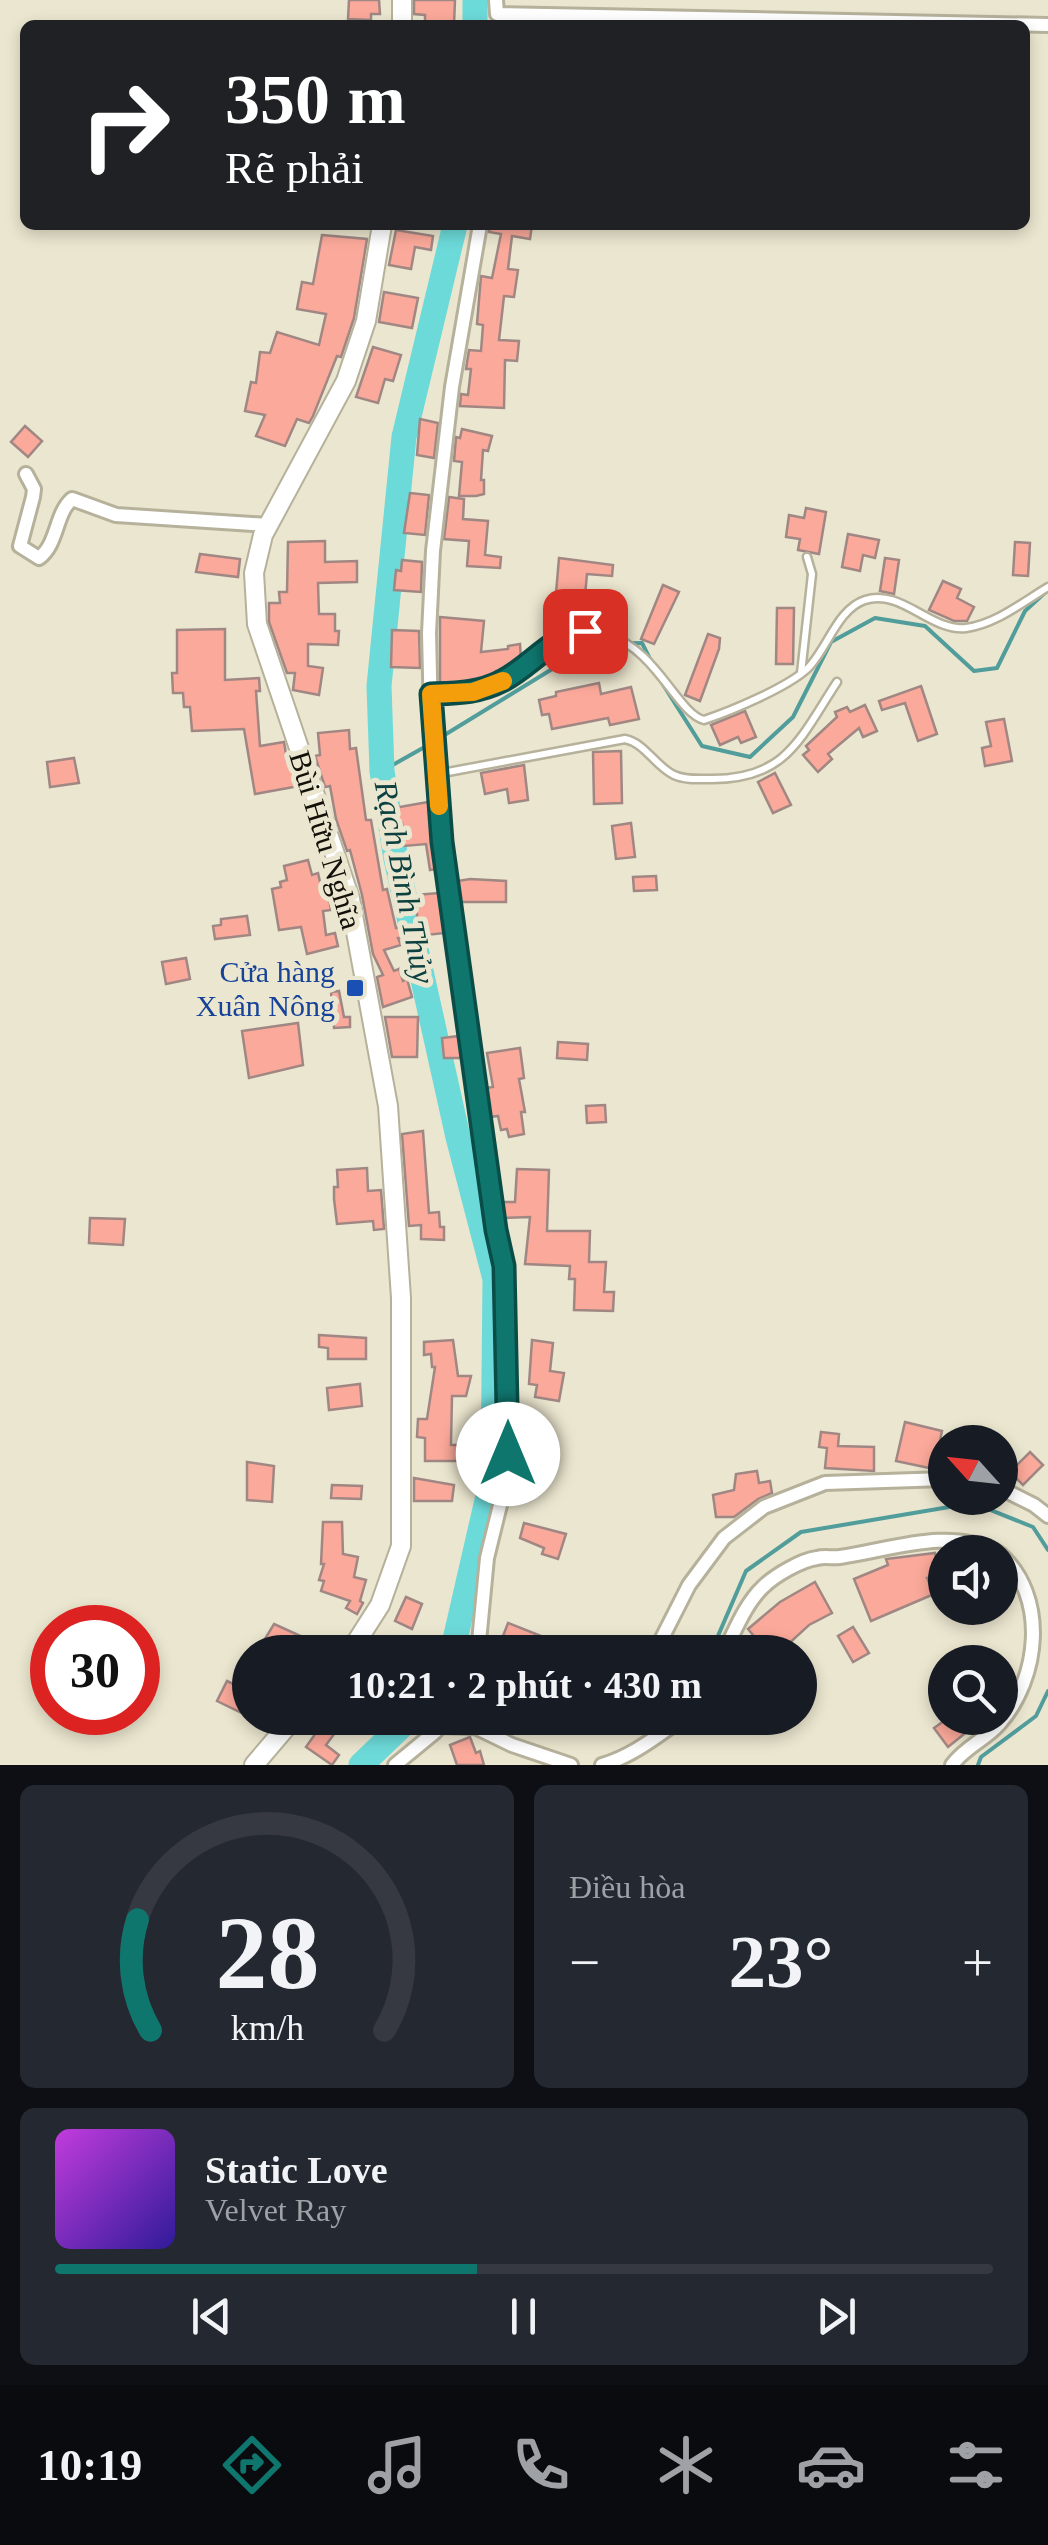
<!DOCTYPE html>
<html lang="vi">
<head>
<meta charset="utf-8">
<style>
  body { margin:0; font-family:"Times New Roman",serif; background:#242831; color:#f1f3f6; height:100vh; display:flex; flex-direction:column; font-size:38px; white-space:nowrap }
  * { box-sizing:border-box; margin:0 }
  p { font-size:32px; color:#9ea1a6 }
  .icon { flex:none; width:55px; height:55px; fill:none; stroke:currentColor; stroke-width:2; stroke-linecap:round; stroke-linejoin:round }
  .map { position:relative; height:1765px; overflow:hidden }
  .details { display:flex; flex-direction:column; gap:20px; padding:20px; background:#0d0f14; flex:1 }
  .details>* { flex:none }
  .hud { position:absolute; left:20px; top:20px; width:1010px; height:210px; border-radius:15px; box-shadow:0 5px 15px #0003; background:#202124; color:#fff; overflow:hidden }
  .needle { width:65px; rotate:297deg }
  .controls { position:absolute; left:928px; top:1425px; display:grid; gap:20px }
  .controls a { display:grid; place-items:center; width:90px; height:90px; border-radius:50%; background:#171b24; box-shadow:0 5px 15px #0003; font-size:50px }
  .speed { position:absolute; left:30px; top:1605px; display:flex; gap:20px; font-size:50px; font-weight:700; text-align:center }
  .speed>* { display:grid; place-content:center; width:130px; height:130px; border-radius:50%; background:#171b24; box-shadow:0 5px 15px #0003; line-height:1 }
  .speed .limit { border:15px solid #d22; background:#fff; color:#111 }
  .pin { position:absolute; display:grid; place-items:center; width:85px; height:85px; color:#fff; margin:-42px; border-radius:20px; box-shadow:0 5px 15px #0006 }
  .me { position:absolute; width:110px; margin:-55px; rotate:0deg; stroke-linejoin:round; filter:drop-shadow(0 0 8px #0008) }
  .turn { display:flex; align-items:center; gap:35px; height:210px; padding:0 40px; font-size:45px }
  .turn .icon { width:130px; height:130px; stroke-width:2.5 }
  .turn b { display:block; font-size:70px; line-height:85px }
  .big { font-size:75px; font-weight:700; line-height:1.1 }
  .details .tile { flex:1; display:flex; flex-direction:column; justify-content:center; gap:15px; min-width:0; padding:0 35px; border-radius:15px; background:#242831 }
  .details .dial { align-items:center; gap:0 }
  .dial svg { height:260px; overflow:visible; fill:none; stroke:#363941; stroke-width:7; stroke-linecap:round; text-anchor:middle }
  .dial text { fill:#f1f3f6; stroke:none }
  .song { display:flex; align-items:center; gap:30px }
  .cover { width:120px; height:120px; border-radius:15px; background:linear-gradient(135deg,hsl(290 70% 55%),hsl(250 70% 35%)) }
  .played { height:10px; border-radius:5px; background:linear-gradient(90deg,#0f766e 45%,#363941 45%) }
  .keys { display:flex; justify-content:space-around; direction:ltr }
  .heat { display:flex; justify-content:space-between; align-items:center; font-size:55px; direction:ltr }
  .details .tiles { flex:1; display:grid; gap:20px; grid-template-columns:1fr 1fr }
  .tile:last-child { grid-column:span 2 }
  .trip { position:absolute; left:232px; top:1635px; width:585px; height:100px; border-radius:50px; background:#171b24; box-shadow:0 5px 15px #0003; font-weight:700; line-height:100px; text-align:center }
  .tabs { display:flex; height:160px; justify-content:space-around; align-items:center; background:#090b0e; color:#9ea1a6 }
  .tabs .icon { width:70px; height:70px }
  .tabs .on { color:#0f766e }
  .tabs b { font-size:45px; color:#f1f3f6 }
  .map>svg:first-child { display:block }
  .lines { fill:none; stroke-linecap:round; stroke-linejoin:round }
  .stream { stroke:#519d9b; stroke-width:4 }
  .river { stroke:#6cdad9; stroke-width:25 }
  .building { fill:#fba99a; stroke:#a08783; stroke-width:2.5 }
  .lane-casing { stroke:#b6b19b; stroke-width:11 }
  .street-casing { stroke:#b6b19b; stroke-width:18 }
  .secondary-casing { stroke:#b6b19b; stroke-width:22 }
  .lane { stroke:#fff; stroke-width:6 }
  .street { stroke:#fff; stroke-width:12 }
  .secondary { stroke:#fff; stroke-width:18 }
  .route-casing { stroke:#0a4d48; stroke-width:25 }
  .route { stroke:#0f766e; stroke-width:18 }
  .slow { stroke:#f59e0b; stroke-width:18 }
  .transit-dot { fill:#1a4fb4; stroke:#ebe6cf; stroke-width:4 }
  .labels { text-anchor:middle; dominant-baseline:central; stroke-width:10; stroke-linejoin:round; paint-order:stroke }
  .street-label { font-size:30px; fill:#121009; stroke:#ebe6cf }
  .transit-label { font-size:30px; fill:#164399; stroke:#ebe6cf; text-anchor:end }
  .water-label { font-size:32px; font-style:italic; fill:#0d4141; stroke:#ebe6cf }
</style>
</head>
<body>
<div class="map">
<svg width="1048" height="1765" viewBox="0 0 1048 1765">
  <rect width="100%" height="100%" fill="#ebe6cf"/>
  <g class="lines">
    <g class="stream">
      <polyline points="662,683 702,746 750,757 793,717 831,642 875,618 925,626 974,671 997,668 1025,611 1047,591"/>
      <polyline points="438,739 593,644 642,643 651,661"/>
      <polyline points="382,771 430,744"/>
      <polyline points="711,1652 746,1571 801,1532 973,1503 1033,1527 1048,1550"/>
      <path d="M536,1718C577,1733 600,1742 640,1718"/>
      <polyline points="978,1765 981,1757 1036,1716 1048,1691"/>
    </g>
    <g class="river">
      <polyline points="475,25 475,0"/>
      <polyline points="449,1652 454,1644 493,1474 495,1279 458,1137 396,859 382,771 379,686 404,437 455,225"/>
      <polyline points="361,1765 410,1718"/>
    </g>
  </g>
  <g class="building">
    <polygon points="349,0 379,0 380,14 371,14 371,20 348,19"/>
    <polygon points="414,0 455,0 454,25 425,25 425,15 414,14"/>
    <polygon points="490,225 532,225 530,239 512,236 508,269 518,270 514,297 504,296 499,340 519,341 517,361 505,360 504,408 460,406 461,394 468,395 471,369 466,369 469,350 481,351 483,325 477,324 481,276 492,278 501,234 489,232"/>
    <polygon points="396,230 433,236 431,250 415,247 411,269 389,265"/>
    <polygon points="322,235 367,239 354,318 341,357 337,356 313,416 309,423 297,419 285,446 256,436 265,415 245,411 251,382 256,383 260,352 270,353 277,332 319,345 326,314 297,309 302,282 313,284"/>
    <polygon points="384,292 418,298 412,328 379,322"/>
    <polygon points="373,347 401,355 393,381 385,379 378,403 356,397"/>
    <polygon points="420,419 438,423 434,458 417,455"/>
    <polygon points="25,426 42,441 28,457 11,442"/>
    <polygon points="462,429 492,436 488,451 483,450 481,480 484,480 484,494 476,496 459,496 462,462 454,461 456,437 460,438"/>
    <polygon points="410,493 429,495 425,535 404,533"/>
    <polygon points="449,497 464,499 463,519 488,521 485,555 501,557 500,568 467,566 469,541 444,539"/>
    <polygon points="806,508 826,512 819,554 798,550 800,539 786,537 789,515 804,518"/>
    <polygon points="848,534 879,540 875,558 863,555 860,571 842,567"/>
    <polygon points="325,541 325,562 357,561 357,582 318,583 319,614 335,614 335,631 339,631 338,645 308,644 308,666 323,668 319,695 293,690 295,673 287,673 269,622 269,603 280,603 279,592 287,592 288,542"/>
    <polygon points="1015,542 1030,543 1028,576 1013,575"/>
    <polygon points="200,554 240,559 238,577 196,572"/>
    <polygon points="559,558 613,565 612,576 587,574 584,606 555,605"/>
    <polygon points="885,558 899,560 894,594 880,591"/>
    <polygon points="402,560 422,562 421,592 394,590 396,570 401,571"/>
    <polygon points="943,581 961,589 957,598 974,607 967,621 954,621 929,610"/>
    <polygon points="663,585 679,592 654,644 641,639"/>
    <polygon points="777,608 794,608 793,664 776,664"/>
    <polygon points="440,617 484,621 481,652 508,649 508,646 520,644 521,661 507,670 496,671 496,676 481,682 440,686"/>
    <polygon points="225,629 225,680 259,678 260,691 256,691 260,746 284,742 287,760 290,759 299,786 255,794 244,729 192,731 190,707 184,707 183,693 173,693 172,673 177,673 177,630"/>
    <polygon points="392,630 419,631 420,668 391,667"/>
    <polygon points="708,634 720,638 719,649 700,701 685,695"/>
    <polygon points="599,683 601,694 631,687 639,719 610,725 608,718 552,729 549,714 542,715 539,700 556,696 556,692"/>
    <polygon points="921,686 937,734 918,741 905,703 882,710 879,701"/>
    <polygon points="865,705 877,731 863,737 859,728 828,754 832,759 818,772 803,755 809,750 806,746 837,717 835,712 847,707 850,712"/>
    <polygon points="745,711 756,737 741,743 738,737 720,745 711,725"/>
    <polygon points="1004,719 1012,761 985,766 982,748 991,746 986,722"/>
    <polygon points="349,730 350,749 356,748 366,820 371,820 383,890 387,889 396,928 418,924 415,895 439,893 445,933 398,938 401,945 384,950 394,971 399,969 403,981 407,979 412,997 383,1007 377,977 383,975 373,954 362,895 350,850 347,851 336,819 330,786 325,787 315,756 320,755 318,733"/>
    <polygon points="621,751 622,803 594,804 593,752"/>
    <polygon points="74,758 79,783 50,787 47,762"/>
    <polygon points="524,765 528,800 509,803 507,789 485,794 481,773"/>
    <polygon points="775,773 791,805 773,813 758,782"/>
    <polygon points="428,802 436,869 430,870 426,844 404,846 402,823 396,823 394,808"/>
    <polygon points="631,823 635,857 616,859 612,826"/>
    <polygon points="308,860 312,875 318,873 321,886 327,885 331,910 323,911 326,935 335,933 338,946 307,954 301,927 279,930 272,889 281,887 280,882 287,880 284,866"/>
    <polygon points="656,876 657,890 634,891 633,877"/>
    <polygon points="470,879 506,881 506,902 461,902 458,881"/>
    <polygon points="247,916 250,935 215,939 213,926 221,925 221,919"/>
    <polygon points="186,958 190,979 166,984 162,962"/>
    <polygon points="339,991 344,1017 350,1017 350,1027 334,1028 331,992"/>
    <polygon points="385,1017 418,1017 417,1057 392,1057"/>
    <polygon points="298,1023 303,1065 249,1078 242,1031"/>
    <polygon points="459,1036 462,1058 444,1058 442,1038"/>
    <polygon points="558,1042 588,1044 587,1060 557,1058"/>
    <polygon points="520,1048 524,1078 519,1079 525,1112 521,1112 524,1134 509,1137 507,1129 501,1130 498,1116 490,1117 486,1088 493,1087 487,1053"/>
    <polygon points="605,1105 606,1122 587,1123 586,1106"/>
    <polygon points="423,1131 429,1213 439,1212 440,1227 444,1227 444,1240 421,1239 421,1225 409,1226 402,1134"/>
    <polygon points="367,1168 368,1191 381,1190 384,1229 374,1230 373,1221 337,1224 334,1199 334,1187 338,1187 337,1170"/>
    <polygon points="517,1169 549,1170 547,1231 590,1231 589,1262 606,1262 604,1292 614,1292 613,1311 574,1310 575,1279 569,1279 570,1266 525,1264 530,1217 504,1218 502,1202 515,1202"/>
    <polygon points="90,1218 125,1219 123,1245 89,1243"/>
    <polygon points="319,1335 366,1338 366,1359 328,1359 328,1348 319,1347"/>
    <polygon points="453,1340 458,1376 471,1376 466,1396 452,1396 451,1445 470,1445 469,1461 425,1461 425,1438 417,1437 418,1419 427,1419 435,1367 432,1367 431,1354 424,1355 424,1342"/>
    <polygon points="532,1340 553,1343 550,1371 564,1373 559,1401 535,1397 537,1385 529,1384"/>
    <polygon points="360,1384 362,1406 329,1410 327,1388"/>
    <polygon points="905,1422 942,1431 934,1469 896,1461"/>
    <polygon points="519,1431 554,1438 553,1459 532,1458 532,1446 518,1443"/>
    <polygon points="821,1432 839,1434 838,1446 874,1447 874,1471 825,1468 827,1448 819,1447"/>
    <polygon points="1030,1452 1043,1465 1023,1485 1010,1472"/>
    <polygon points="247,1462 274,1466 272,1502 247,1500"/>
    <polygon points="757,1471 759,1483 770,1481 772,1493 758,1499 734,1517 716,1517 713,1495 734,1490 736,1474"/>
    <polygon points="414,1478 454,1485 452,1501 414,1501"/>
    <polygon points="332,1485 362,1486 361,1499 331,1498"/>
    <polygon points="323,1522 342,1522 343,1554 358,1557 354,1577 366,1580 360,1601 363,1603 357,1614 346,1608 350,1601 321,1591 324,1581 319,1580 324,1564 321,1564"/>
    <polygon points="524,1523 566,1534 558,1559 542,1554 544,1548 520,1538"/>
    <polygon points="935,1553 939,1576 927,1578 934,1594 871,1621 854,1579 888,1565 886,1559"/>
    <polygon points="815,1582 832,1613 809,1625 783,1649 778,1643 767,1652 748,1629 780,1602"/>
    <polygon points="406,1597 422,1604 412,1629 395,1621"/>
    <polygon points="508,1623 541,1636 536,1648 503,1636"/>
    <polygon points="274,1624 314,1642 309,1652 297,1652 285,1647 281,1652 257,1652"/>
    <polygon points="853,1627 869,1653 853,1662 838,1636"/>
    <polygon points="227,1681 250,1692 250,1717 217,1701"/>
    <polygon points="306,1718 346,1718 326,1745 339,1755 332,1765 306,1747 318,1730 306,1721"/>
    <polygon points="948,1718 959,1718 969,1730 948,1747 934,1728"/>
    <polygon points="470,1737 476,1753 480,1751 484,1765 457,1765 450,1745"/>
  </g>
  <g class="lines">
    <g class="lane-casing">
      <g id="lane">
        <polyline points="801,673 812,574 807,557"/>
        <path d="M432,693C456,693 477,693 500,682C537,665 563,621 608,635C656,649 678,714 704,720C731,711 786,688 807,669C827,650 837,609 865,600C901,588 931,632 966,628C996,624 1023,602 1048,587"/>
        <path d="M437,774L625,739C645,743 655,766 674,775C685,780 699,779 712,779C787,779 800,738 837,682"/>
      </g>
    </g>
    <g class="street-casing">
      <g id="street">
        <polyline points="496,0 497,14 1048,25"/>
        <path d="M26,474L34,489L33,497L20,546L39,558C58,544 55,514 72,499L116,515L268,525"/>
        <polyline points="1000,1488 1034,1505 1048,1516"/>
        <polyline points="478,1652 487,1558 502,1497 508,1454 504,1266 496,1230 442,841 431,718 429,633 433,551 452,387 480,225"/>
        <polyline points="655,1652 689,1585 724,1538 764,1507 825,1483 945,1479"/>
        <path d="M724,1652C735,1631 745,1604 763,1587C774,1576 801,1560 817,1558C824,1556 832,1558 840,1557C890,1550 948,1527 997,1552"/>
        <polyline points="439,1726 475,1727 512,1745 571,1765"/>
        <polyline points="395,1765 435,1732 447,1718"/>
        <path d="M602,1765C633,1756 657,1736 683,1718"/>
        <path d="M952,1765C965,1747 985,1740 999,1724C1040,1678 1048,1596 1000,1554"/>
      </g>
    </g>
    <g class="secondary-casing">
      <g id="secondary">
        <polyline points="402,0 402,25"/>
        <polyline points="350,1652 380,1605 401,1546 401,1298 388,1106 350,899 257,624 254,573 263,535 346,381 366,321 382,225"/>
        <polyline points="254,1765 294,1718"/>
      </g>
    </g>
    <use href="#lane" class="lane"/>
    <use href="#street" class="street"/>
    <use href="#secondary" class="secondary"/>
  </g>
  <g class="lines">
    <g class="route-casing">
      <path id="route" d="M508,1454L504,1266L496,1230L442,842L431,694C457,693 479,693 502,681C530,667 553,635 585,631"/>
    </g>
    <use href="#route" class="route"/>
    <polyline class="slow" points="439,806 431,694 473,692 503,681"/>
  </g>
  <rect class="transit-dot" x="345" y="978" width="20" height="20" rx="5"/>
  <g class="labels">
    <g class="street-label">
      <text transform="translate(326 840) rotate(73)">Bùi Hữu Nghĩa</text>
    </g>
    <g class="transit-label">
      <text x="335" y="971">Cửa hàng<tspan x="335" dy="34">Xuân Nông</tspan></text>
    </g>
    <g class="water-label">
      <text transform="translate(405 882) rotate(79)">Rạch Bình Thủy</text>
    </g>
  </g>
</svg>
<div class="controls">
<a><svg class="needle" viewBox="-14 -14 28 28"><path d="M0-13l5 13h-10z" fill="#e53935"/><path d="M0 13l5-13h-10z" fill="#9ea1a6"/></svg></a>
<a><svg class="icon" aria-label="sound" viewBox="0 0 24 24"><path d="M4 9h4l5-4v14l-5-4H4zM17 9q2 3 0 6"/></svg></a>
<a><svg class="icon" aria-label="search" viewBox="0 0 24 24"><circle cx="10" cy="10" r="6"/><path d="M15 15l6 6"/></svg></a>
</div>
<div class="speed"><div class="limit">30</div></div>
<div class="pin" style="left:585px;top:631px;background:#d93025"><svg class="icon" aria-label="arrive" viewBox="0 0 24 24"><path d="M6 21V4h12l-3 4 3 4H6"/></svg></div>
<svg class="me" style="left:508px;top:1454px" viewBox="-20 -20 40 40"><circle r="19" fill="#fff"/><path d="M0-13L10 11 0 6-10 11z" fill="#0f766e"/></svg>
<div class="trip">10:21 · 2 phút · 430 m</div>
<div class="hud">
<div class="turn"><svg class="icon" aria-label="right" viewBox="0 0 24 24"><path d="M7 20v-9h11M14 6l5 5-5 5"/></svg><div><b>350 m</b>Rẽ phải</div></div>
</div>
</div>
<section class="details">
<div class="tiles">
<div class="tile dial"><svg viewBox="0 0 100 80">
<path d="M14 69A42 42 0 1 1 86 69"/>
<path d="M14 69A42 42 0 0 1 10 35" stroke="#0f766e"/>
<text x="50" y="56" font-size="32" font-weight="700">28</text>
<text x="50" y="72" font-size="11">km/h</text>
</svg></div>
<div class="tile"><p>Điều hòa</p>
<div class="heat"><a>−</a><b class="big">23°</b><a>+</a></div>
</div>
<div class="tile">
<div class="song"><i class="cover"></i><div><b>Static Love</b><p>Velvet Ray</p></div></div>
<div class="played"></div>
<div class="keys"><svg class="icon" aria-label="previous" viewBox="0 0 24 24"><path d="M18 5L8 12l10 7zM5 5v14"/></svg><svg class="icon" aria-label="pause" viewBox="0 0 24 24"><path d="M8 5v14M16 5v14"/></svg><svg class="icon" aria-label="next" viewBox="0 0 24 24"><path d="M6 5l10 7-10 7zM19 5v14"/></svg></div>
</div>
</div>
</section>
<nav class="tabs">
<b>10:19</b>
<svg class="icon on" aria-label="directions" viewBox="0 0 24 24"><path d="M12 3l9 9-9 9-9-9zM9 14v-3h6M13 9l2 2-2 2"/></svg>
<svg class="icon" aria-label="music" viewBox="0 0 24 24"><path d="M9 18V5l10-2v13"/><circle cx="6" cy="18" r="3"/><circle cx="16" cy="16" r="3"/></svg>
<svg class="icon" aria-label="phone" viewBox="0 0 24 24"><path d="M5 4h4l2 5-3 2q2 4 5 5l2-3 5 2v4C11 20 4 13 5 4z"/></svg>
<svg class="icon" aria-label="climate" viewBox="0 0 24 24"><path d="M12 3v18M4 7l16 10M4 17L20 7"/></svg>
<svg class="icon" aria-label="car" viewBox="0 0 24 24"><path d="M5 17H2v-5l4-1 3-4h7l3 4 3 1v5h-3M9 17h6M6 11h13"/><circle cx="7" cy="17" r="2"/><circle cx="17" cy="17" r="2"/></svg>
<svg class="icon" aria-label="filters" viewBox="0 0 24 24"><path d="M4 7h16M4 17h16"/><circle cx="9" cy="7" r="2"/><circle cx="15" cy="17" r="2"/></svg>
</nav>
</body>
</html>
